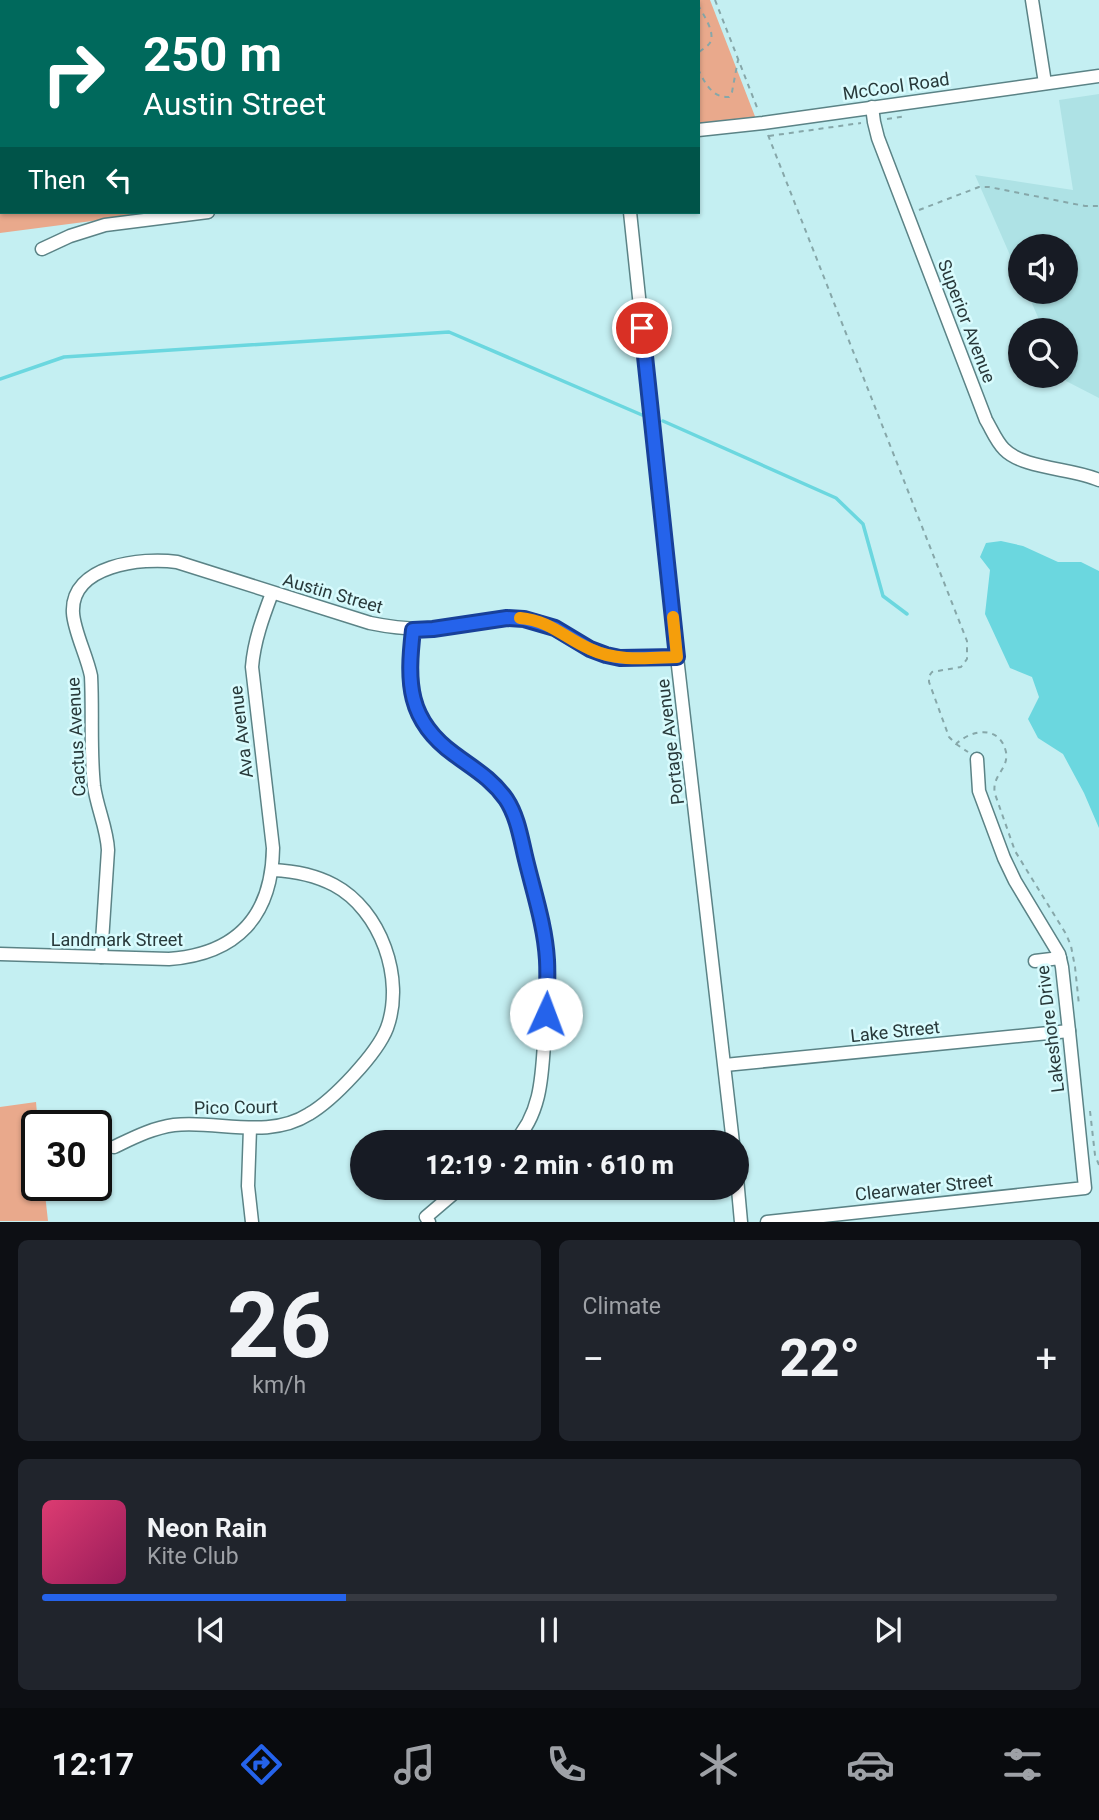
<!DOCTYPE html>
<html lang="en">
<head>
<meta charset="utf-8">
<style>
  body { margin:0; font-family:Roboto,sans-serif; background:#20242c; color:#f1f3f6; height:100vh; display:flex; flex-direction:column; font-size:26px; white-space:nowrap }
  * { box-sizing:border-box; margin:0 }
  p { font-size:23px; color:#9ea1a6 }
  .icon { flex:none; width:38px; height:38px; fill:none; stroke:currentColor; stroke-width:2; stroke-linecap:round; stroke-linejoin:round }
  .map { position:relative; height:1222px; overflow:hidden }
  .details { display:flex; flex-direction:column; gap:18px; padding:18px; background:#0d0f14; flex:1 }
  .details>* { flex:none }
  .top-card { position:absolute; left:0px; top:0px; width:700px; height:214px; box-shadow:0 2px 5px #0004; background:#00695c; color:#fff; overflow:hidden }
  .buttons { position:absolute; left:1008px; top:234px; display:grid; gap:14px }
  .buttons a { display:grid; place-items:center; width:70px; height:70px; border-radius:50%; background:#171b24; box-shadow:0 2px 5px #0004; font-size:35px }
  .speed { position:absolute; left:21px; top:1110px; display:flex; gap:14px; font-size:35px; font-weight:700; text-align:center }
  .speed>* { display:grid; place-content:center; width:91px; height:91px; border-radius:50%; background:#171b24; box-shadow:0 2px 5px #0004; line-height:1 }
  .speed .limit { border:4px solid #111; border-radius:10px; background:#fff; color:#111 }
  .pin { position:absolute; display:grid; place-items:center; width:60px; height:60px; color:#fff; margin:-30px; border:4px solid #fff; border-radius:50%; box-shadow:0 2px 7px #0007 }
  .me { position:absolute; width:77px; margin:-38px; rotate:2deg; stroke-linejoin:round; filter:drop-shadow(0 0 5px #0008) }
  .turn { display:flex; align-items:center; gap:24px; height:147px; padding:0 28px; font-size:32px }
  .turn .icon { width:91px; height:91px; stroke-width:2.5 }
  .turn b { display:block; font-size:49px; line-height:60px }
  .then { display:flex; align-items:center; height:66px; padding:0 28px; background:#0003; gap:14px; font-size:26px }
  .big { font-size:52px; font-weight:800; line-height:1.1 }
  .details .widget { flex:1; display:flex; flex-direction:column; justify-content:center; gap:10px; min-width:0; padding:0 24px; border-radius:10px; background:#20242c }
  .details .dial { align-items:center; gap:0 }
  .dial b { font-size:91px; line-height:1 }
  .song { display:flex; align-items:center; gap:21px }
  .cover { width:84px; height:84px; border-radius:10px; background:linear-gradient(135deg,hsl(340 70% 55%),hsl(330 70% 35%)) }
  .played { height:7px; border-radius:4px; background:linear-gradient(90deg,#2563eb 30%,#363941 30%) }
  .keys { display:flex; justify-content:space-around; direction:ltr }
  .heat { display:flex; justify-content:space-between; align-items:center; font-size:38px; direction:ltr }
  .details .tiles { flex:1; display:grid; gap:18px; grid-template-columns:1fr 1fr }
  .widget:last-child { grid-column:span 2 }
  .trip { position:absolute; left:350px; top:1130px; width:399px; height:70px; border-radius:35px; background:#171b24; box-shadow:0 2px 5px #0004; font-weight:800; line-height:70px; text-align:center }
  .tab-bar { display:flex; height:112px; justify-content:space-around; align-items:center; background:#090b0e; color:#9ea1a6 }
  .tab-bar .icon { width:49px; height:49px }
  .tab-bar .on { color:#2563eb }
  .tab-bar b { font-size:32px; color:#f1f3f6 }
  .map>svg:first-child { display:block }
  .built { fill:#aee2e5 }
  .green { fill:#e9a98c }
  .water { fill:#6bd7df }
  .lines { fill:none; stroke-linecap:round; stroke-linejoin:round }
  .stream { stroke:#6bd7df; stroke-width:3.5 }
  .minor-casing { stroke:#5b8386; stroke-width:15 }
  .path { stroke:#86a7a9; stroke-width:2; stroke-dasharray:5 5; stroke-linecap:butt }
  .minor { stroke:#fff; stroke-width:12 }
  .route-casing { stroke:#184099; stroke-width:18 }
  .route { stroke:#2563eb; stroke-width:12 }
  .slow { stroke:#f59e0b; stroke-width:12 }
  .labels { text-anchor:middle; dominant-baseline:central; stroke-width:5; stroke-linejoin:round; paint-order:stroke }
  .street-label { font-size:18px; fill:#28393a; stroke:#d8fbfd }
</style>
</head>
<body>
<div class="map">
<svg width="1099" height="1222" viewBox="0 0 1099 1222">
  <rect width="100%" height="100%" fill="#c4eff2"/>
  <polygon class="built" points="1099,94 1099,398 1066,381 1064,376 1066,376 1066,331 1044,331 1027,292 1066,292 1066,247 1020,247 1020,278 975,175 1073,190 1059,100"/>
  <g class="green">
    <polygon points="0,0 710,0 756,119 698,126 698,2 2,2 2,212 161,212 0,233"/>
    <polygon points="36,1102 38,1125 37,1185 44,1185 48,1221 0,1221 0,1107"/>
  </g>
  <polygon class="water" points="1001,541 1023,546 1058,562 1081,562 1099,571 1099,828 1084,793 1063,754 1038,738 1028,719 1039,697 1032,677 1010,668 985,614 990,570 980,557 986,543"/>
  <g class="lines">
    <g class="stream">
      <polyline points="0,379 64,357 449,332 642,415"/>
      <polyline points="663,421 836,498 863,524 883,596 907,614"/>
    </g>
    <g class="minor-casing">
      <g id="minor">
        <polyline points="607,0 607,2"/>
        <polyline points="1032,0 1045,83"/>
        <path d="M872,107L874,122L878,138L986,420C992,430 996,441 1004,449C1023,469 1072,468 1099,480"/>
        <polyline points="698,130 763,123 1099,76"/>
        <polyline points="630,212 677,657 733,1143"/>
        <polyline points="42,249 70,236 105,225 208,212"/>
        <path d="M413,630C407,682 407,719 453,754C474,769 495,779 508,803C519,822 522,844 527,864C534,895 544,926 547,958C549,981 546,1005 545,1027C542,1068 544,1112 513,1143"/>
        <path d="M0,954L169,959C237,954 272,916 273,848L252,667C254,641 263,617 272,593"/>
        <path d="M101,957L108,850C107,828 97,808 94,786C90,750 93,712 91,676C87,656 74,631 73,613C70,565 142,557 177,562L370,623C399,629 426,631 455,626C478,623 501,615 525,619C554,623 567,640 592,650C620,661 648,658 677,657"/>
        <polyline points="1035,961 1060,958"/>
        <polyline points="725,1065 1069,1031"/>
        <polyline points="250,1128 248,1186 252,1222"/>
        <path d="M114,1147C133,1138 152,1128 174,1125C218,1120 268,1140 309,1114C333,1100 377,1054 387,1028C405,979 381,910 334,885C315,875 294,871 273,870"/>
        <polyline points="737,1178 741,1222"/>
        <polyline points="429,1222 426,1217 460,1188"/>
        <polyline points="767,1222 1085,1188 1069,1031 1062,967 1059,954 1015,881 1004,858 979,791 977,759"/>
      </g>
    </g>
    <g class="path">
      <polyline points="695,0 696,2"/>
      <polyline points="715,0 758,110"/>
      <polyline points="180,2 193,0"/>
      <path d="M698,5C703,14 714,30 711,40C710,46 702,49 698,53"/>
      <path d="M698,69C705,83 712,98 729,97L732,92L738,60"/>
      <polyline points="887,119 906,116"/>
      <path d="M768,135L967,641V659L961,667L932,672L929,676V682L949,737L956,744C972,729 1000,725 1006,752C1009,770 991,775 995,794L1015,851L1066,934L1071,946L1075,967L1079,1005"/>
      <polyline points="769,136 861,123"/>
      <polyline points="919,210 979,187 989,187 1085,206 1099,206"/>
      <polyline points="956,744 968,752"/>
      <polyline points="1090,1111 1095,1155 1099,1165"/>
    </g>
    <use href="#minor" class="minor"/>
  </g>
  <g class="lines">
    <g class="route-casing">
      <path id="route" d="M546,1014C547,996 548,978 547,960C545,926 534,893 526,860C521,840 518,817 506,799C491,778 474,769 454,754C407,720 407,682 413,630L433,629L507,618L524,619L555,628L590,649L606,655L620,658L677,657L642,328"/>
    </g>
    <use href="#route" class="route"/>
    <path class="slow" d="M520,618C551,621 563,637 590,649C617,662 648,658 677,657L673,617"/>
  </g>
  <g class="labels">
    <g class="street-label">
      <text transform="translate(896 86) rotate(-8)">McCool Road</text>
      <text transform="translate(967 321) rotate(69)">Superior Avenue</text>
      <text transform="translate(333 593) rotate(16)">Austin Street</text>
      <text transform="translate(241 732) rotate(-97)">Ava Avenue</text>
      <text transform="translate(76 737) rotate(-93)">Cactus Avenue</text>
      <text transform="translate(670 742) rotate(-97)">Portage Avenue</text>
      <text x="117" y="939">Landmark Street</text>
      <text transform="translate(1050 1029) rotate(-97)">Lakeshore Drive</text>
      <text transform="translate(895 1031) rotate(-6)">Lake Street</text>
      <text transform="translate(236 1107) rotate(-1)">Pico Court</text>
      <text transform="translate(924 1187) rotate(-6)">Clearwater Street</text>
    </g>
  </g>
</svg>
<div class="buttons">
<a><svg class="icon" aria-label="sound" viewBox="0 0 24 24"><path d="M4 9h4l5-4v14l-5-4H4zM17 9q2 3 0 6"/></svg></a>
<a><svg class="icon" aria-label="search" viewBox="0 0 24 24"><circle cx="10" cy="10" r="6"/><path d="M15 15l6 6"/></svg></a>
</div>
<div class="speed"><div class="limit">30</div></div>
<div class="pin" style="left:642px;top:328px;background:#d93025"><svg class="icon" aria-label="arrive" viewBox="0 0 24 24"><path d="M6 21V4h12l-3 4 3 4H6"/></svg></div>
<svg class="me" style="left:546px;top:1014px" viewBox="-20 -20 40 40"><circle r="19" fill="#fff"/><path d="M0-13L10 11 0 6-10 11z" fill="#2563eb"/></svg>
<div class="trip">12:19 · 2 min · 610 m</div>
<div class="top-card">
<div class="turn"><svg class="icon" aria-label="right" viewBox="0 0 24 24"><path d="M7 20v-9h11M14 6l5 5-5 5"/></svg><div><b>250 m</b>Austin Street</div></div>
<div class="then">Then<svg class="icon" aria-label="left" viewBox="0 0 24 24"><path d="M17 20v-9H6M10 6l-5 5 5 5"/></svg></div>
</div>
</div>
<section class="details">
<div class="tiles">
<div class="widget dial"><b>26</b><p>km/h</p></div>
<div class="widget"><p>Climate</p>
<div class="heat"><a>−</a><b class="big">22°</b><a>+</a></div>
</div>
<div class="widget">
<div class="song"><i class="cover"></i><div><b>Neon Rain</b><p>Kite Club</p></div></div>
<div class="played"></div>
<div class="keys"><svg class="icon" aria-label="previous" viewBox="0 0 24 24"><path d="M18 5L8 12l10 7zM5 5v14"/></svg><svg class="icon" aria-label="pause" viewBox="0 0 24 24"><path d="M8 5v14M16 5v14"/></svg><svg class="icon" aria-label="next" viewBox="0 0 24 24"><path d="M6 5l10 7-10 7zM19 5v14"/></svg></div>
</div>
</div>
</section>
<nav class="tab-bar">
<b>12:17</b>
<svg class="icon on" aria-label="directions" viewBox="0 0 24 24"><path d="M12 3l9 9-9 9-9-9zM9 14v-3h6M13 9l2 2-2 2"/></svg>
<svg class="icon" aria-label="music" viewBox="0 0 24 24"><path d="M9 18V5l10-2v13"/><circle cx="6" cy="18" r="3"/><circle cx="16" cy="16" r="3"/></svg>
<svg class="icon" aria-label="phone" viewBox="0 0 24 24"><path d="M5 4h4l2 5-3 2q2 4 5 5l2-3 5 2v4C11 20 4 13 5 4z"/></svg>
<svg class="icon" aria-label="climate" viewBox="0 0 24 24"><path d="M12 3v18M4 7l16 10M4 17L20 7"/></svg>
<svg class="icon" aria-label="car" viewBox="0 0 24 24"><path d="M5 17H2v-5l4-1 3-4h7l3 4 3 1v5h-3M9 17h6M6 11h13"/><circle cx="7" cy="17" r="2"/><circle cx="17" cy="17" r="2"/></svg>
<svg class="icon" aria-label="filters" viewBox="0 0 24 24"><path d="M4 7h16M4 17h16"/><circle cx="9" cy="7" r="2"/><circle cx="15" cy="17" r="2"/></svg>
</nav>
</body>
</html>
